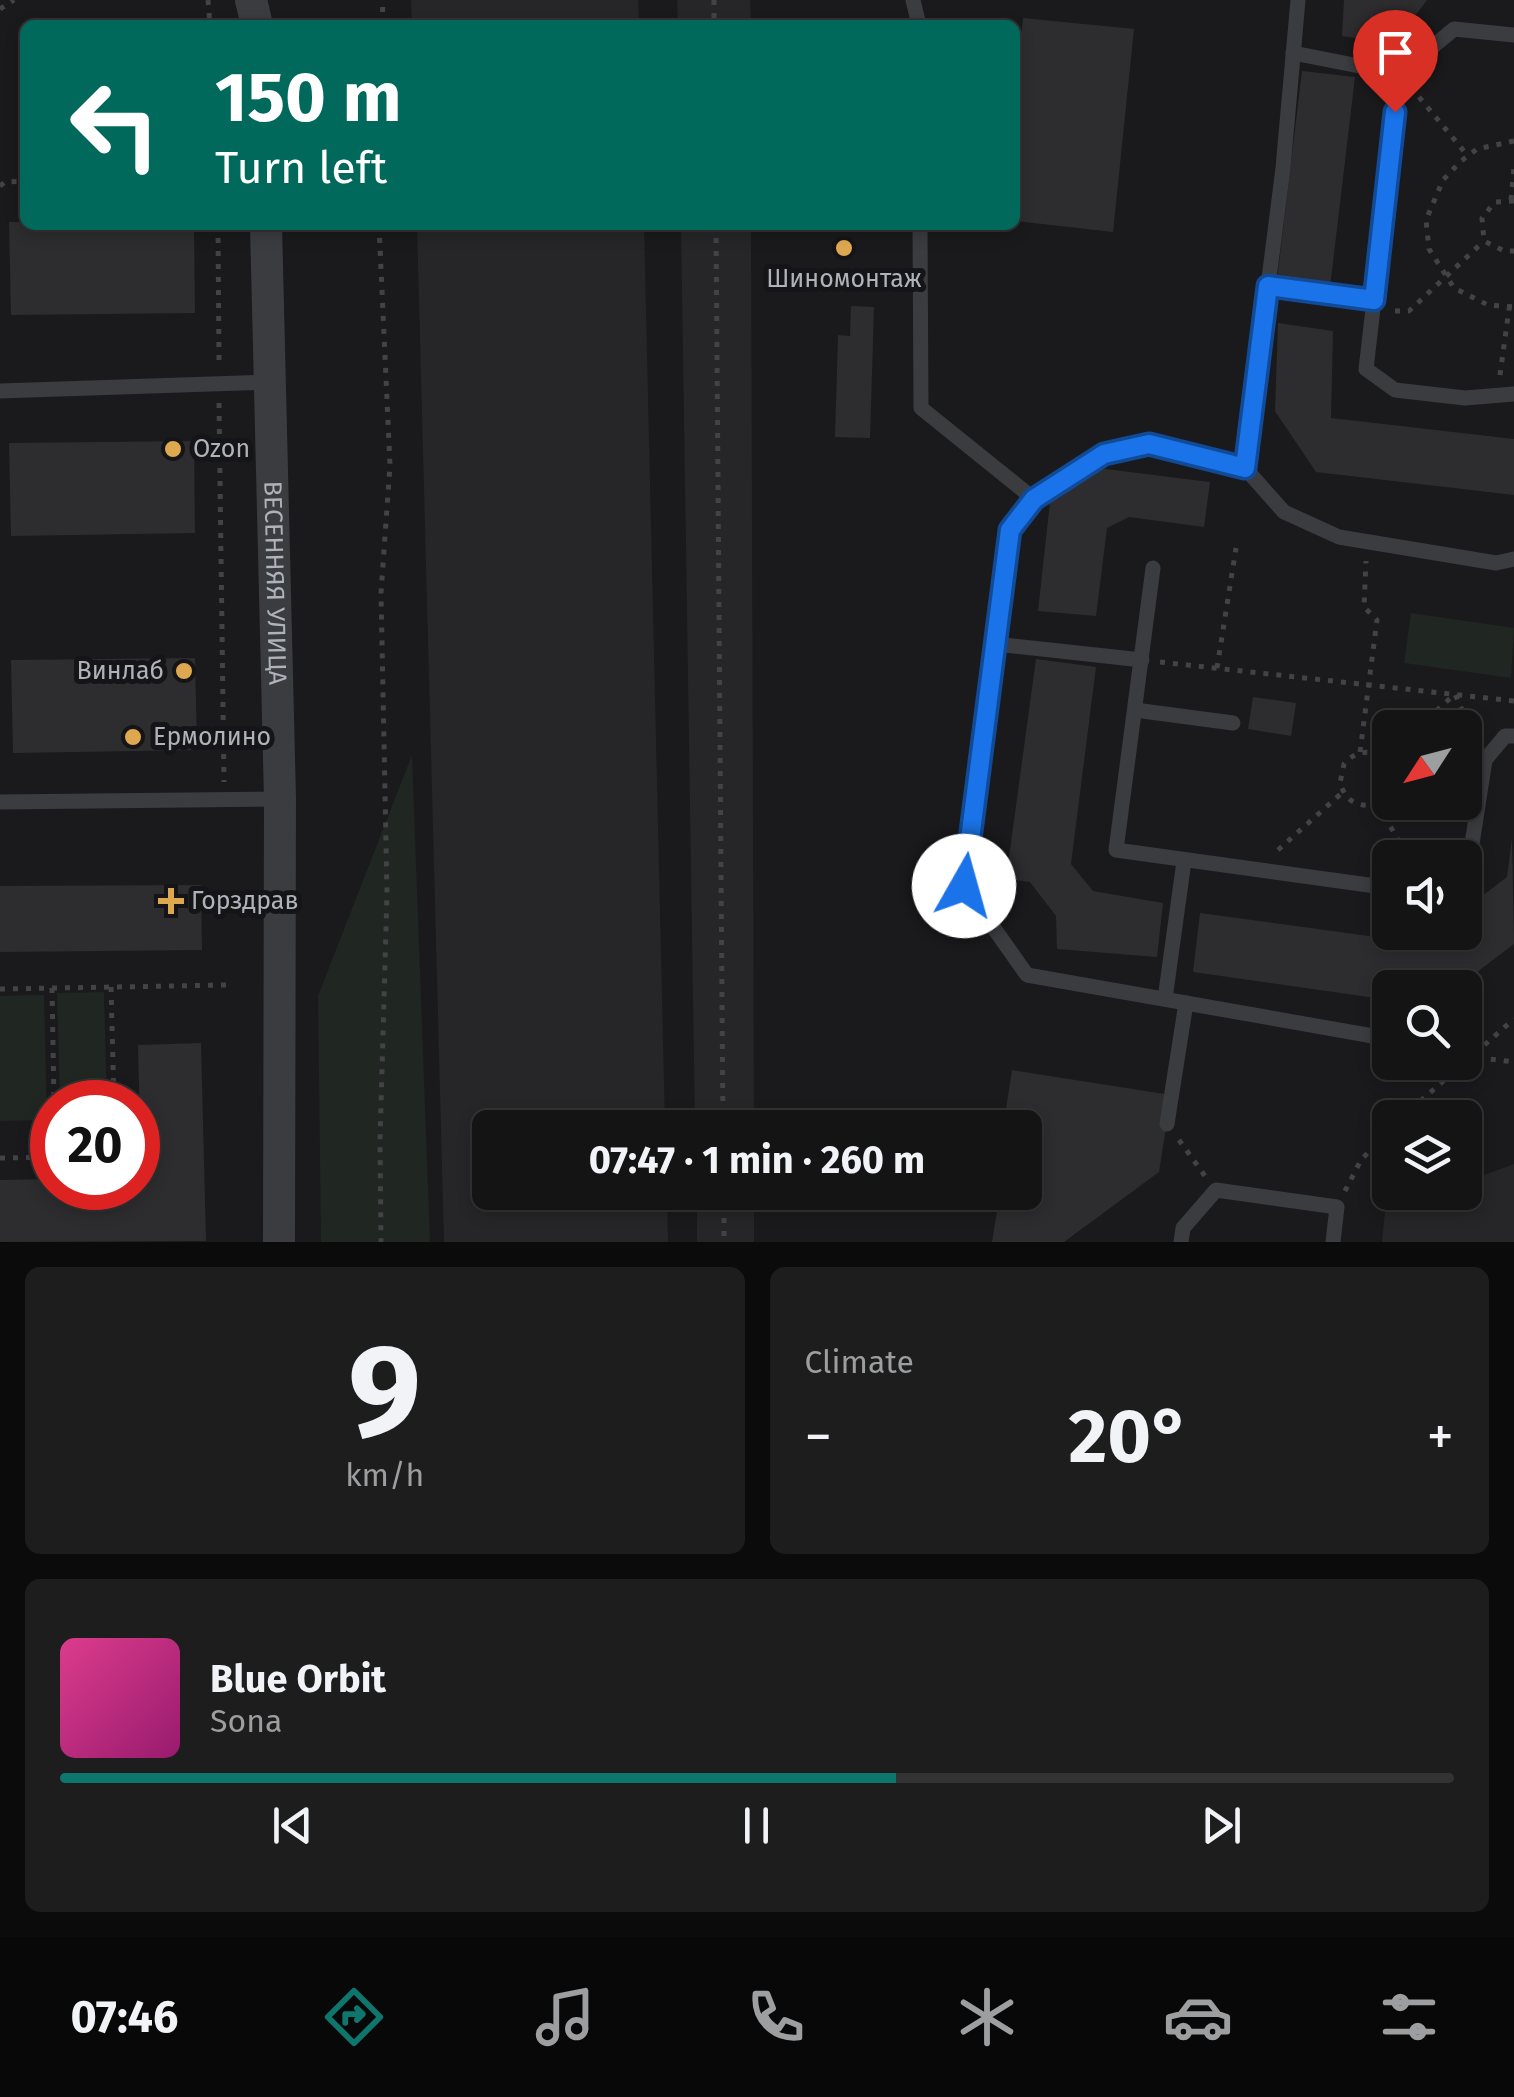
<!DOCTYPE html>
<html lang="en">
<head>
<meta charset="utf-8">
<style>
  body { margin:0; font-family:"Fira Sans",sans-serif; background:#1d1d1e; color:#f1f3f6; height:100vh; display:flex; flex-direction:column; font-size:38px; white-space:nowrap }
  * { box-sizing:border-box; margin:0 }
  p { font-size:32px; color:#9d9ea0 }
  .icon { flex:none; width:55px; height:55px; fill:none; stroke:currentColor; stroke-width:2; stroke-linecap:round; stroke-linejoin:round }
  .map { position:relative; height:1242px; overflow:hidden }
  .panel { display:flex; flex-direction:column; gap:25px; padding:25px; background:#0b0b0c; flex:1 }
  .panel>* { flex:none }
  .hud { position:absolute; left:20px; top:20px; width:1000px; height:210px; border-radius:15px; box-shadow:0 5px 15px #0003,0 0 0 2px #333334; background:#00695c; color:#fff; overflow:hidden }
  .needle { width:65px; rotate:234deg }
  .fabs { position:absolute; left:1372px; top:710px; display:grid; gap:20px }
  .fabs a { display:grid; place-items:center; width:110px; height:110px; border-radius:15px; background:#141415; box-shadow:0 5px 15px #0003,0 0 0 2px #333334; font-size:50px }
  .speed { position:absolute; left:30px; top:1080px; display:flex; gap:20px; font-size:50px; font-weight:700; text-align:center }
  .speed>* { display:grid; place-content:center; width:130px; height:130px; border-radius:50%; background:#141415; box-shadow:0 5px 15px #0003,0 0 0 2px #333334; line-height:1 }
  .speed .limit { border:15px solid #d22; background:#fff; color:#111 }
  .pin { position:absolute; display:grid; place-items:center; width:85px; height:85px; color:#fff; margin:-102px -42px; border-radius:50% 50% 50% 0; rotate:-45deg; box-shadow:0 0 10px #0007 }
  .pin .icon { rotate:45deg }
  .me { position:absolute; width:110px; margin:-55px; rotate:7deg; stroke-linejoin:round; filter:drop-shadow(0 0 8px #0008) }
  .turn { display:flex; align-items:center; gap:35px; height:210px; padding:0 30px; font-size:45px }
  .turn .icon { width:130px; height:130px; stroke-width:2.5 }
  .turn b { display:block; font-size:70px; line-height:85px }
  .big { font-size:75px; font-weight:700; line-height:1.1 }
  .panel .widget { flex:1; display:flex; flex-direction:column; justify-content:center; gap:15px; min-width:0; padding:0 35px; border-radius:15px; background:#1d1d1e }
  .panel .dial { align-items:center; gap:0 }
  .dial b { font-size:130px; line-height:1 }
  .song { display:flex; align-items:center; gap:30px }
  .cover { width:120px; height:120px; border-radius:15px; background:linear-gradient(135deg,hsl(330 70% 55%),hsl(320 70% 35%)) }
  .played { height:10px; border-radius:5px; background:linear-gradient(90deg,#0f766e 60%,#333334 60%) }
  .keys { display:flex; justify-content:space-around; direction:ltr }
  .heat { display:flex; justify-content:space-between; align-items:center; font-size:55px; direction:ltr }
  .panel .tiles { flex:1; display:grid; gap:25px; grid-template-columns:1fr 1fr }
  .widget:last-child { grid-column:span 2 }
  .trip { position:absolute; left:472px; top:1110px; width:570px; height:100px; border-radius:15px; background:#141415; box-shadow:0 5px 15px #0003,0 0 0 2px #333334; font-weight:700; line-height:100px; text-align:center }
  .dock { display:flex; height:160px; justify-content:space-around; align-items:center; background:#080808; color:#9d9ea0 }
  .dock .icon { width:70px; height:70px }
  .dock .current { color:#0f766e }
  .dock b { font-size:45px; color:#f1f3f6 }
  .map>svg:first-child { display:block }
  .built { fill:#262629 }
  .green { fill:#202621 }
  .building { fill:#2d2d30 }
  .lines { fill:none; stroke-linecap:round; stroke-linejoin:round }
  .path { stroke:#424347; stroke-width:5; stroke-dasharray:5 8; stroke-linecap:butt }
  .lane { stroke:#3b3c40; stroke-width:15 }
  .street { stroke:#3b3c40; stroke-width:32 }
  .route-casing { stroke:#114b97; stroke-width:25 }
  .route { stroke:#1a73e8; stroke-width:18 }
  .poi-dot { fill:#dea850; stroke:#151517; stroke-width:4 }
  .labels { text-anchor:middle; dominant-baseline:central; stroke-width:10; stroke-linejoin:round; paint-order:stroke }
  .poi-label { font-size:25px; fill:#aeb2ba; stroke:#151517; text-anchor:start }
  .street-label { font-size:25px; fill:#aeb2ba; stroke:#151517 }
</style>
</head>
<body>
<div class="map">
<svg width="1514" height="1242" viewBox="0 0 1514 1242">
  <rect width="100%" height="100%" fill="#1a1a1c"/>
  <g class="built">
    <polygon points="411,0 638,0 639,25 412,25"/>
    <polygon points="677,0 750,0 751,25 678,25"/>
    <polygon points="417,225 644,225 665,1127 490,1128 490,1192 667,1193 668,1242 444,1242"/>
    <polygon points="681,225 751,225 754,1127 695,1127"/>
    <polygon points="1514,1164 1514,1242 1382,1242 1385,1211 1435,1193 1465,1192 1465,1182"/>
    <rect x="697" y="1193" width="57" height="49"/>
  </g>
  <g class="green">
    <polygon points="1411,613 1514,628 1511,678 1404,663"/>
    <polygon points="412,755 430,1242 321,1242 318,996"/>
    <polygon points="104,992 107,1102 60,1102 57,993"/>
    <polygon points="44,995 47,1120 0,1121 0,996"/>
  </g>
  <g class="building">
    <polygon points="1344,0 1427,0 1394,44 1342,36"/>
    <polygon points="1023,18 1134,29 1113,232 1015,221 1015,97"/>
    <polygon points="1302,71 1355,77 1329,296 1276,289"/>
    <polygon points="9,222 194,225 195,313 11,315"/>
    <polygon points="851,306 874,307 870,438 835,437 838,335 850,336"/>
    <polygon points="1278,323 1333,331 1331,418 1514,439 1514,495 1316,472 1275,411"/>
    <polygon points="194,441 195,533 11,536 9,443"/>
    <polygon points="1098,468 1210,482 1204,527 1129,517 1107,528 1096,616 1038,611 1050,502"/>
    <polygon points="195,658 197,750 13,753 11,660"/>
    <polygon points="1036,659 1096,667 1071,864 1093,891 1163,903 1157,957 1057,949 1056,916 1030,882 1006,879"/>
    <polygon points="1253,697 1296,703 1291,736 1248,729"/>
    <polygon points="1512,838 1514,944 1456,988 1390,988 1390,1000 1193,972 1200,913 1420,943 1433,932 1465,932 1465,909 1507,877"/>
    <polygon points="201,885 202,950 0,952 0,886"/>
    <polygon points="201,1043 206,1241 0,1242 0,1180 52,1179 52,1188 138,1188 138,1177 141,1177 138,1045"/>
    <polygon points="1012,1070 1171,1095 1159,1172 1064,1242 992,1242 999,1199 992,1198 993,1192 1025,1192 1025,1128 1003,1128"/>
  </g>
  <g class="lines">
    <g class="path">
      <polyline points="208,0 210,25"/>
      <polyline points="714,0 714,25"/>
      <polyline points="0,9 14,0"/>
      <polyline points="382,25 383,0"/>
      <polyline points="1419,97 1468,156"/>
      <polyline points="1514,141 1477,149 1460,162 1443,180 1426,220 1429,249 1454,288 1488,305 1514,307"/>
      <polyline points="0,186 5,182 25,181"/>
      <polyline points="1511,200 1514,167"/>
      <polyline points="1514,201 1495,202 1482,218 1484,241 1504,251 1514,251"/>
      <polyline points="218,225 219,362"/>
      <polyline points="379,225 390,465 381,593 387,893 380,1140 381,1242"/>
      <polyline points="716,225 723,1128"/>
      <polyline points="1395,311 1409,311 1484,241"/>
      <polyline points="1500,375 1509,309"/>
      <polyline points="219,403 224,782"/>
      <polyline points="1160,662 1514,701"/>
      <polyline points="1217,668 1236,548"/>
      <polyline points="1417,728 1455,694 1475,739"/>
      <polyline points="1360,752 1377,620 1364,607 1366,561"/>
      <path d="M1390,764C1375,749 1358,748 1344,764L1340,783C1346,802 1358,808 1378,804L1390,792"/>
      <polyline points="1378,804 1408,858"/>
      <polyline points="1278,850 1343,792"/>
      <polyline points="111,987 114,1102"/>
      <polyline points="52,988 54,1102"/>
      <polyline points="0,989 228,985"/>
      <polyline points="1465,1056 1514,1062"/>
      <polyline points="1465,1062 1514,1019"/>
      <polyline points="1401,1118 1465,1062"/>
      <polyline points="1179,1140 1205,1176"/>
      <polyline points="0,1158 52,1157"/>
      <polyline points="1345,1191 1361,1160 1390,1129"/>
      <polyline points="724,1192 724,1242"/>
    </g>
    <g class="lane">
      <polyline points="913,0 919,25"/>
      <polyline points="1293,53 1400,74 1374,300"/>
      <polyline points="1400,74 1454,29 1514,35"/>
      <polyline points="920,225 921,408 1034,499"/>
      <polyline points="1268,286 1374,300 1366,369 1395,390 1465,398 1514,394"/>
      <polyline points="0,391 270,382"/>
      <polyline points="1245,468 1283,168 1298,0"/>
      <polyline points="1153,568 1116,850 1390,888"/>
      <polyline points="995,644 1142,660"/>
      <polyline points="1135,710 1233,723"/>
      <polyline points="0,802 280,799"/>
      <polyline points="1455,858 1472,844 1485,760 1505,736 1514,736"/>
      <polyline points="1165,999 1184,861"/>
      <polyline points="1390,1039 1027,975 964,886 1010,530 1034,499 1105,455 1149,444 1245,468 1284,512 1339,537 1496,563 1514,559"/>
      <polyline points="1167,1124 1186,1003"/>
      <polyline points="1181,1242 1183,1228 1216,1190 1337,1207 1333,1242"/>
    </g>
    <g class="street">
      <polyline points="251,0 257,25"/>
      <path id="s1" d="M266,225L280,799L279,1242"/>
    </g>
  </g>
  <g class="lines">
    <g class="route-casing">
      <polyline id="route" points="964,886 1010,530 1034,499 1104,454 1149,444 1245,468 1268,286 1374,300 1395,112"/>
    </g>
    <use href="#route" class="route"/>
  </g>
  <g class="poi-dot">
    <circle cx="844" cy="248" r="10"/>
    <circle cx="173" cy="449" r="10"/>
    <circle cx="184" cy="671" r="10"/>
    <circle cx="133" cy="737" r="10"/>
    <path d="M166 886h10v10h10v10h-10v10h-10v-10h-10v-10h10z"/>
  </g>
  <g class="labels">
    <g class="poi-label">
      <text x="844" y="279" text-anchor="middle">Шиномонтаж</text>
      <text x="193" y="449">Ozon</text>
      <text x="164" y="671" text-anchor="end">Винлаб</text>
      <text x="153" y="737">Ермолино</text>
      <text x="191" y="901">Горздрав</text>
    </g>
    <g class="street-label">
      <text stroke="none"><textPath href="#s1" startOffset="358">ВЕСЕННЯЯ УЛИЦА</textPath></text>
    </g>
  </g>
</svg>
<div class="fabs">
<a><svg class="needle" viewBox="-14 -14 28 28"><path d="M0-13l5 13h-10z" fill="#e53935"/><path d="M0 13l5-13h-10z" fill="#9d9ea0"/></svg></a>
<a><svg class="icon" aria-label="sound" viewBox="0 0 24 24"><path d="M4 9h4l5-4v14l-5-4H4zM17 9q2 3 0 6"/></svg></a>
<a><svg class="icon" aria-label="search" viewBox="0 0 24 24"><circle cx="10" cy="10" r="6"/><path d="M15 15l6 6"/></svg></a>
<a><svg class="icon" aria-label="layers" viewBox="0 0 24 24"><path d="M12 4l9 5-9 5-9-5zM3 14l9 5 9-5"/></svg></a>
</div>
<div class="speed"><div class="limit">20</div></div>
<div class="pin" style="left:1395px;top:112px;background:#d93025"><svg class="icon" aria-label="arrive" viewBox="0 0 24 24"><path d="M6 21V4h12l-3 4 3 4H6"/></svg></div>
<svg class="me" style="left:964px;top:886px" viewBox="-20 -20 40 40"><circle r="19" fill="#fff"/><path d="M0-13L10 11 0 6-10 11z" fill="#1a73e8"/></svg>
<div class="trip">07:47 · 1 min · 260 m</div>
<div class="hud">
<div class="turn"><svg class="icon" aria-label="left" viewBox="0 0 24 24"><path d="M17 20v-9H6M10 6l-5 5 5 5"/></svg><div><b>150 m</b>Turn left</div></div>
</div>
</div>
<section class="panel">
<div class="tiles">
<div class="widget dial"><b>9</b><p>km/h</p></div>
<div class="widget"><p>Climate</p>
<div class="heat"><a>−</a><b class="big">20°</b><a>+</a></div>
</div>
<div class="widget">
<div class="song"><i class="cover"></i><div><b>Blue Orbit</b><p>Sona</p></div></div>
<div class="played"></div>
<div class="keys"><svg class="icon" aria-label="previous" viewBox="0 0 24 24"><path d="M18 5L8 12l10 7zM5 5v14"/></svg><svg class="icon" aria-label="pause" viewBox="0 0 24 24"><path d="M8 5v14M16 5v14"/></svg><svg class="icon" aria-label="next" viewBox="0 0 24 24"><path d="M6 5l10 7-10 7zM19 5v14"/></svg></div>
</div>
</div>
</section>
<nav class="dock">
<b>07:46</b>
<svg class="icon current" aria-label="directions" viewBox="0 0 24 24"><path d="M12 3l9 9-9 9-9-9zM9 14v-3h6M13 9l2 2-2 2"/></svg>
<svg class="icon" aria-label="music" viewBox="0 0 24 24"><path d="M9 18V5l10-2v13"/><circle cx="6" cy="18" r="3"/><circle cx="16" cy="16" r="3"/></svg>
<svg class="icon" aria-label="phone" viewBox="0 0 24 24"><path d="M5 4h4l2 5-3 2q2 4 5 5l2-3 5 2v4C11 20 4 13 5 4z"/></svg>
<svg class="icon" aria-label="climate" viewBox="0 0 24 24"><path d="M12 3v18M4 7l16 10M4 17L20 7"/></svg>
<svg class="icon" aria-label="car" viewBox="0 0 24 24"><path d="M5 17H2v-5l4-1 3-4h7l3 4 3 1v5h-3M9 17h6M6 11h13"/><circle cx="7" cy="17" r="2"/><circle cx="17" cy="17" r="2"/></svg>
<svg class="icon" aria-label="filters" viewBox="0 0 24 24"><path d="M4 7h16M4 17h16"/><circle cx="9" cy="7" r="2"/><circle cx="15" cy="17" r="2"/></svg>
</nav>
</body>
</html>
